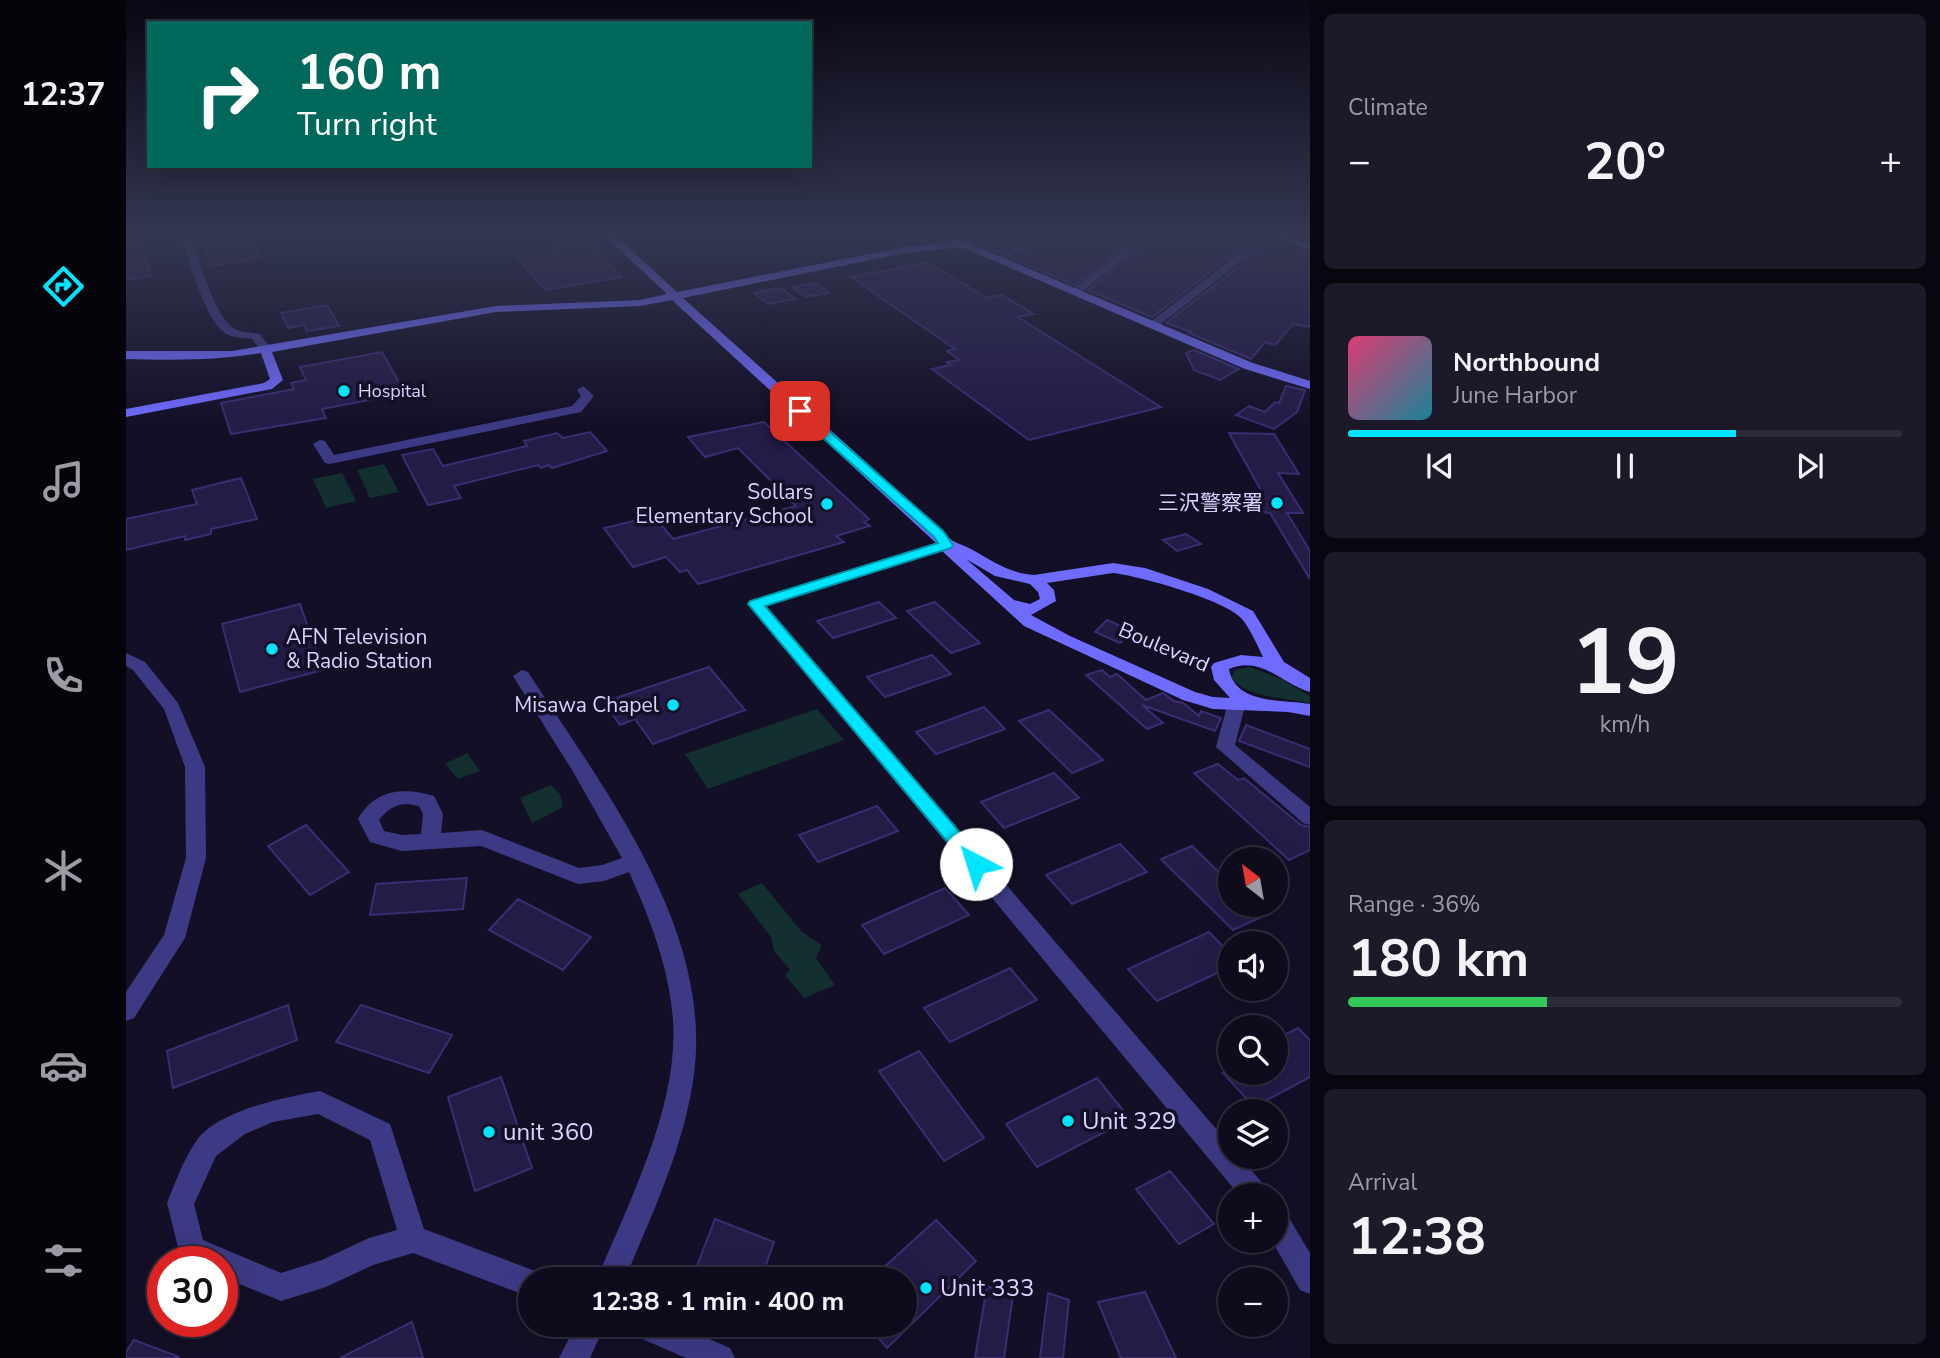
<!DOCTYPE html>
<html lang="en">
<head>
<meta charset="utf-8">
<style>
  body { margin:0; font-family:"Nunito Sans","Noto Sans JP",sans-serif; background:#1c1929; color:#f1f3f6; height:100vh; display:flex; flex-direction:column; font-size:26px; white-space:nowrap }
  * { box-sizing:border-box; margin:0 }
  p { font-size:23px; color:#9b9ba3 }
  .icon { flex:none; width:38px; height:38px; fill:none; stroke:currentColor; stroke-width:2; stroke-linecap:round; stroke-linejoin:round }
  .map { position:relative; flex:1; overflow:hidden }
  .drawer { display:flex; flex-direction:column; gap:14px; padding:14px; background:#08060f; width:630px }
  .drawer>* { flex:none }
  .guide { position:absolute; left:21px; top:21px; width:665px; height:147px; border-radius:0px; box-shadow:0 7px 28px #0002,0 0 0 2px #2e2b3b; background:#00695c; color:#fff; overflow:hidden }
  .needle { width:46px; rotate:329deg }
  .buttons { position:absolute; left:1092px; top:847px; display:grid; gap:14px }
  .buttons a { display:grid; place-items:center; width:70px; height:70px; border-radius:50%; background:#0e0b1c; box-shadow:0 7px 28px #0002,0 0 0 2px #2e2b3b; font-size:35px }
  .speed { position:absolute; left:21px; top:1246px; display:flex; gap:14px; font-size:35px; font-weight:700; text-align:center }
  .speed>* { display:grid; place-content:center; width:91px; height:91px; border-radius:50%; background:#0e0b1c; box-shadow:0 7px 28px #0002,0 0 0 2px #2e2b3b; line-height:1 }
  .speed .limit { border:10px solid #d22; background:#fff; color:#111 }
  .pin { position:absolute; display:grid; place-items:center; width:60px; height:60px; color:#fff; margin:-30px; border-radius:14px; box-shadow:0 4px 10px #0006 }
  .me { position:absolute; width:77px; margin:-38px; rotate:320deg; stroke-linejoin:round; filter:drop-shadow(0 0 5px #0008) }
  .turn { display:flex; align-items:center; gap:24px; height:147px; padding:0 35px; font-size:32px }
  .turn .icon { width:91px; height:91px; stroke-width:2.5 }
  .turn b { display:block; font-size:49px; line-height:60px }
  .big { font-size:52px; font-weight:700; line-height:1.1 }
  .drawer .tile { flex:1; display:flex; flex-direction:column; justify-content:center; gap:10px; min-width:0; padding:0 24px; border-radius:10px; background:#1c1929 }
  .drawer .dial { align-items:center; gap:0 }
  .dial b { font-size:91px; line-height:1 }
  .song { display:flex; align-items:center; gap:21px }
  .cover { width:84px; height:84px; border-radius:10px; background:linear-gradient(135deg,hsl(340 70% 55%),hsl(190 70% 35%)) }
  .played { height:7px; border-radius:4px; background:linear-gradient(90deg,#00e5ff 70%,#2e2b3b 70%) }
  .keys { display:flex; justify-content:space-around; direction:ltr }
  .heat { display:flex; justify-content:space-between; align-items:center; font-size:38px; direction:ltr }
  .charge { height:10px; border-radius:5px; background:linear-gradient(90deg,#34c759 36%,#2e2b3b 0) }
  .trip { position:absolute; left:392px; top:1267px; width:399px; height:70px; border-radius:35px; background:#0e0b1c; box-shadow:0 7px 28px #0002,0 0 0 2px #2e2b3b; font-weight:700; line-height:70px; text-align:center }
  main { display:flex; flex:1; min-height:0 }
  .dock { display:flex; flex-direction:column; width:126px; justify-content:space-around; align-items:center; background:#06040b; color:#9b9ba3 }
  .dock .icon { width:49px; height:49px }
  .dock .current { color:#00e5ff }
  .dock b { font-size:32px; color:#f1f3f6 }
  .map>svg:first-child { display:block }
  .green { fill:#12302f }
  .building { fill:#241b47; stroke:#3b2d73; stroke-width:2 }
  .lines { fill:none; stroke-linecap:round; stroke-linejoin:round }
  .street { fill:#3d3a85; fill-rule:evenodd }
  .secondary { fill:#6f6bff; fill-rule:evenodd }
  .route { fill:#00e5ff; stroke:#0095a6; stroke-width:2 }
  .poi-dot { fill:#00e5ff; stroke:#130f26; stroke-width:2.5 }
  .labels { text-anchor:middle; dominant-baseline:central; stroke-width:7; stroke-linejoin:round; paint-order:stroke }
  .far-poi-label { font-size:18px; fill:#d9d4ff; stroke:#130f26; text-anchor:start }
  .poi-label { font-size:21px; fill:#d9d4ff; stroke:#130f26; text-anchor:end }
  .street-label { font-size:21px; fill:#d9d4ff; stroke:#130f26 }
  .near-poi-label { font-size:24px; fill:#d9d4ff; stroke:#130f26; text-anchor:start }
</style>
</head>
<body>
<main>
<nav class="dock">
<b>12:37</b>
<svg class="icon current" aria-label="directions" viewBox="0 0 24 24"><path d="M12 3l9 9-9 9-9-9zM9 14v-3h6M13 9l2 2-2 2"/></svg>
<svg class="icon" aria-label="music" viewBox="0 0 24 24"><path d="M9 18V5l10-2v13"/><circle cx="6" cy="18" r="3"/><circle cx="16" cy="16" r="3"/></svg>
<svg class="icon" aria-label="phone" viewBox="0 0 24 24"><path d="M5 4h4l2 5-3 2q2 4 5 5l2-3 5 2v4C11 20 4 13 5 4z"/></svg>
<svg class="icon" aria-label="climate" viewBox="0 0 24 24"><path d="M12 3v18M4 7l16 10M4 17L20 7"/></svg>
<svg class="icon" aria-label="car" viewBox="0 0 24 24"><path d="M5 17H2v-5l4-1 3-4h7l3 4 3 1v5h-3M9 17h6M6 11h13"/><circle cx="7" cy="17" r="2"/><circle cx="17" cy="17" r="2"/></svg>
<svg class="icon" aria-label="filters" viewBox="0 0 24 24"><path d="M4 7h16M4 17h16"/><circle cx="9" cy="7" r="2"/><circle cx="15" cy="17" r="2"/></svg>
</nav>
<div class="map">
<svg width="1184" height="1358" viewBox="0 0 1184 1358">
  <rect width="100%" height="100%" fill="#130f26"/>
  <g class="green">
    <polygon points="258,464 273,492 244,498 231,470"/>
    <polygon points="216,473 230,501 200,508 187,479"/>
    <path d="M1124,667L1155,679L1184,696V704C1159,697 1124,699 1105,678L1109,670Z"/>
    <polygon points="691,709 718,740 582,789 559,754"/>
    <polygon points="341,753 354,771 332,779 319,764"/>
    <polygon points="425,785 434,794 437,807 406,823 394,798"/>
    <polygon points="636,883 676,932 696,945 690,958 709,985 678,998 659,975 664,970 648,951 645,937 612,894"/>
  </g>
  <g class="building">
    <polygon points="75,236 112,236 116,244 126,243 134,258 85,266"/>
    <polygon points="423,236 456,236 496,277 419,290 390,256 436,250"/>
    <polygon points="863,236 903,236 874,253 851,244"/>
    <polygon points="925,236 1014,236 948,285 887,259"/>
    <polygon points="1037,236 1079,236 1118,246 1026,317 962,290 1017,247"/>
    <polygon points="1146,241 1184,252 1184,327 1167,324 1149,345 1139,342 1125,359 1063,333 1065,332 1040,323"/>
    <polygon points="16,244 25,276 0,280 0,246"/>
    <polygon points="803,262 860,298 876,295 908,314 892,317 1035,407 903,440 806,369 825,365 821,362 833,360 821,351 829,349 725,277"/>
    <polygon points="689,283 703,293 680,297 666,287"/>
    <polygon points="655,288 669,299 642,304 628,293"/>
    <polygon points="201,305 213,326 181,331 178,325 162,328 155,313"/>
    <polygon points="1068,350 1113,369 1094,380 1068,370 1060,353"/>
    <polygon points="256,352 279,393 196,409 200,418 105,434 95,403 168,389 165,383 180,380 174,367"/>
    <polygon points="1160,386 1179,390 1171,412 1148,429 1110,415 1123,406 1139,412 1149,402 1153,403"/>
    <polygon points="638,422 743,519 738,522 744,526 710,536 718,542 572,584 561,570 554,572 540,557 507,567 478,528 528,516 547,539 670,506 612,448 579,457 562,437"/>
    <polygon points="464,432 481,451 426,468 423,465 415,468 412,465 328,486 335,498 302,505 276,455 307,449 317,466 401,446 398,441 431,433 437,438"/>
    <polygon points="1103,433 1148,434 1173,474 1152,473 1177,513 1161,513 1184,551 1184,579 1144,513 1136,512 1126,494 1137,494"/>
    <polygon points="115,478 131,519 85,529 85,534 59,540 59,536 0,550 0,519 71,504 66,490"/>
    <polygon points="1060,534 1075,544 1051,551 1037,540"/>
    <polygon points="753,602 770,618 707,638 691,621"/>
    <polygon points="809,602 854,643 825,653 781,611"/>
    <polygon points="174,604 197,670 114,692 96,624"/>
    <polygon points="981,620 995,626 1006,631 994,643 969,632"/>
    <polygon points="806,655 825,674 759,697 741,677"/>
    <polygon points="583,667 619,710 527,744 509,719 494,725 478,702"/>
    <polygon points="976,670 984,677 991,674 1020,700 1037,693 1048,701 1057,703 1073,716 1075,711 1095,718 1089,731 1016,705 1037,723 1021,729 960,675"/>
    <polygon points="858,707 879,729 810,754 790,732"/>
    <polygon points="923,710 977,760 946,773 893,721"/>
    <polygon points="1120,725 1184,749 1184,767 1113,741"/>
    <polygon points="1092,764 1112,780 1118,778 1175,825 1184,827 1184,850 1163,860 1068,773"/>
    <polygon points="928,773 953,798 878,828 855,802"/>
    <polygon points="751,806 772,831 692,862 673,835"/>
    <polygon points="180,825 223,872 184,895 142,846"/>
    <polygon points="994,844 1021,872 946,904 920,875"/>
    <polygon points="1066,846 1104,883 1104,905 1127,905 1138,916 1107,930 1035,859"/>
    <polygon points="341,878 337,909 244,915 250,884"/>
    <polygon points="819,888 843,915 758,954 736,925"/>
    <polygon points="392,899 465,937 437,970 363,930"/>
    <polygon points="1083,932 1104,954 1104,967 1031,1001 1002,969"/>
    <polygon points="884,968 911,1000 824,1042 798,1008"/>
    <polygon points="162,1005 171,1040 47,1088 41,1051"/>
    <polygon points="235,1005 326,1035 303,1073 210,1042"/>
    <polygon points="1172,1028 1184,1040 1184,1077 1128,1107 1097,1073 1150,1073 1150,1039"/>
    <polygon points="793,1051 858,1138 818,1161 753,1071"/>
    <polygon points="375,1077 406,1168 349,1191 322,1097"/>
    <polygon points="971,1078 1004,1119 911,1167 880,1124"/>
    <polygon points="1044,1171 1088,1224 1053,1244 1010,1189"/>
    <polygon points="589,1219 648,1242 635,1279 604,1279 571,1266"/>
    <polygon points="810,1220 850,1261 761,1348 741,1325 779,1325 779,1279 745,1279"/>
    <polygon points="861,1286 887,1295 878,1358 849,1358"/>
    <polygon points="1019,1292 1050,1358 995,1358 972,1302"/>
    <polygon points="922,1293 943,1300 937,1358 914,1358"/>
    <polygon points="286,1322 297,1358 214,1358"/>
    <polygon points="8,1340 53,1357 53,1358 0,1358 0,1352"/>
  </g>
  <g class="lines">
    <g class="street">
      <path d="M55,236H65C73,259 88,315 107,328C114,333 126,332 134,334L145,349L143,351H135L126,339C118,338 106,338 99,333C78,319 64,260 55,236Z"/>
      <polygon points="847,236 861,236 840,246 832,244"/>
      <polygon points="909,236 922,236 878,261 869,259"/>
      <polygon points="1021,236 1035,236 1016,245 953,294 945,294 945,290 1010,241"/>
      <polygon points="1136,236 1148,236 1032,326 1024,326 1024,322"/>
      <polygon points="457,386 468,396 455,412 450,413 204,464 199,463 187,444 194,440 199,441 208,455 446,406 455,396 451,390"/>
      <polygon points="630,599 636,601 1104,1145 1104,1157 1114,1157 1139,1186 1143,1195 1113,1195 624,607 622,604"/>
      <polygon points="0,653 19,662 52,703 79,767 80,858 59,938 8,1018 0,1021 0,992 38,935 60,858 59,767 38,709 7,670 0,666"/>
      <path d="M396,670L402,672C477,788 587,928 568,1074C559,1145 526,1214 499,1279H471C503,1201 553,1106 547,1020C543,967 524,919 503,872L478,881L452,884L355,846L276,851L244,842L232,819C249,789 278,787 308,796L317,814L315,833L356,830L453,868L476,865L496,858L446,770L387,676ZM282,804L293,806L297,814L295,834L276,835L258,831L253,820C261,810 269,804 282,804Z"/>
      <polygon points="1110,700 1119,706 1109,745 1184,807 1184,825 1177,823 1090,747 1101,706"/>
      <path d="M194,1091L264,1124L298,1229L414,1273L416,1279H404V1297L287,1253L247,1265L200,1287L155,1301L96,1277V1262H62L55,1259L41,1203C49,1183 58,1158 71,1140C93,1110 160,1097 194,1091ZM192,1114L244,1140L271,1230L243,1238L196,1260L155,1273L77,1240L68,1204L90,1156L119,1134L147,1122Z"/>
      <polygon points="1150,1209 1160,1213 1184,1253 1184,1294 1174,1290 1146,1241 1150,1241"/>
      <polygon points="450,1325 479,1325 464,1358 433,1358"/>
      <polygon points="503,1325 551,1325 604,1348 609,1358 560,1358 507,1335"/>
    </g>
    <g class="secondary">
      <path d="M479,236H490L551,292L779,247L825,242L823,240L828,237L1127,363L1184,381V389L1119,369L836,247L779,253L557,298L817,531C825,543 833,543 845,549C867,561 882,573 908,575L987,563L1019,568L1082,589L1127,611L1158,662L1184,678V692C1156,684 1135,655 1103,669C1109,705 1157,699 1184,704V716L1162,712L1087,709L1057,700L898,626L816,551L636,607H624L622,604L624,601L810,543L546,300L514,306L370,312L146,352L157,380L146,389L0,417V409L138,383L144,379L135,353C90,361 45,360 0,359V351H106L370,306L514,300L541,294ZM840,559L869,576L904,584L912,592L914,599L904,604L888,600ZM987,573C1013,576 1100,600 1116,619C1125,630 1131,645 1137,657L1115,655L1088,663L1085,667L1088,680L1104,698L1087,697L1069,692L944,636L905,615L930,601L928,590L921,583Z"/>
      <polygon points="1145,236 1161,236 1184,244 1184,250"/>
    </g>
  </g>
  <linearGradient id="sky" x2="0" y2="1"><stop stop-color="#0a0815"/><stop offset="0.55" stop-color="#333752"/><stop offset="1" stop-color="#333752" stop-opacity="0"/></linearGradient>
  <rect width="1184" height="426" fill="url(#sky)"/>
  <polygon class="route" points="670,409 678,409 817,531 827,545 825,548 639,606 857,859 860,864 857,869 850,871 844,869 622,604 624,601 812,543 807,536 670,414"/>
  <g class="poi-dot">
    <circle cx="218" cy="391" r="7"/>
    <circle cx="1151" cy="503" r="7"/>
    <circle cx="701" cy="504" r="7"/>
    <circle cx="146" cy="649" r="7"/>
    <circle cx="547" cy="705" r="7"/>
    <circle cx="942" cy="1121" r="7"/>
    <circle cx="363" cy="1132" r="7"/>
    <circle cx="800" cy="1288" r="7"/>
  </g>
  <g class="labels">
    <g class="far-poi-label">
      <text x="232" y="391">Hospital</text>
    </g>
    <g class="poi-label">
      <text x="687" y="492">Sollars<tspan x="687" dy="24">Elementary School</tspan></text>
      <text x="1137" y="503">三沢警察署</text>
      <text x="160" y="637" text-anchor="start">AFN Television<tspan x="160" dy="24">&amp; Radio Station</tspan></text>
      <text x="533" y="705">Misawa Chapel</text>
    </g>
    <g class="street-label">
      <text transform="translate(1038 647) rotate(23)">Boulevard</text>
    </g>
    <g class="near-poi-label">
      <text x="956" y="1121">Unit 329</text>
      <text x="377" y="1132">unit 360</text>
      <text x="814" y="1288">Unit 333</text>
    </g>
  </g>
</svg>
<div class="buttons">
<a><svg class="needle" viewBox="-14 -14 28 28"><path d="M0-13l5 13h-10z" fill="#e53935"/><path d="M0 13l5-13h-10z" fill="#9b9ba3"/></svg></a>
<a><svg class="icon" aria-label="sound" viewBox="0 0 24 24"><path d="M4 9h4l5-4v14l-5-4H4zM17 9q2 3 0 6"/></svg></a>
<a><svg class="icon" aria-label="search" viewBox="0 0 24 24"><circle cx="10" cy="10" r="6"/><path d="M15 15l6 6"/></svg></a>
<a><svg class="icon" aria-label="layers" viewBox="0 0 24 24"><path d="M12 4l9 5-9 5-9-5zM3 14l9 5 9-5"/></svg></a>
<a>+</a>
<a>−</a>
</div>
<div class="speed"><div class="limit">30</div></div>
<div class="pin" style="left:674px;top:411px;background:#d93025"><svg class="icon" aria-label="arrive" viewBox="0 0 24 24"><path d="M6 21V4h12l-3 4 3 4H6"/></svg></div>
<svg class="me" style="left:850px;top:864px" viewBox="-20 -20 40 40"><circle r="19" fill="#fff"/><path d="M0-13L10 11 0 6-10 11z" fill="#00e5ff"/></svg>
<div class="trip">12:38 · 1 min · 400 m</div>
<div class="guide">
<div class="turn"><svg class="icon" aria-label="right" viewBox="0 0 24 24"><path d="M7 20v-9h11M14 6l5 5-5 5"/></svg><div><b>160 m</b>Turn right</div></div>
</div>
</div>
<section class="drawer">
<div class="tile"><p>Climate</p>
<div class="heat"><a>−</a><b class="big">20°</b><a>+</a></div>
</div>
<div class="tile">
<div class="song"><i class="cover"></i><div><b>Northbound</b><p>June Harbor</p></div></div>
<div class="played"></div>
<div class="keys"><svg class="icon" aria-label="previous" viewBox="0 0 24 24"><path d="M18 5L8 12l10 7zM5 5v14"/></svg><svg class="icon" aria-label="pause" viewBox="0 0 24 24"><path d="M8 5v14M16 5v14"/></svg><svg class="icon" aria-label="next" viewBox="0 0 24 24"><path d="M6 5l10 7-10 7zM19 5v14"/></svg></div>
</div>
<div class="tile dial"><b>19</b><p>km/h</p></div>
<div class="tile"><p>Range · 36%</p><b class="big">180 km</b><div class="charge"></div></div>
<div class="tile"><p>Arrival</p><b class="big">12:38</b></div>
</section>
</main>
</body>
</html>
